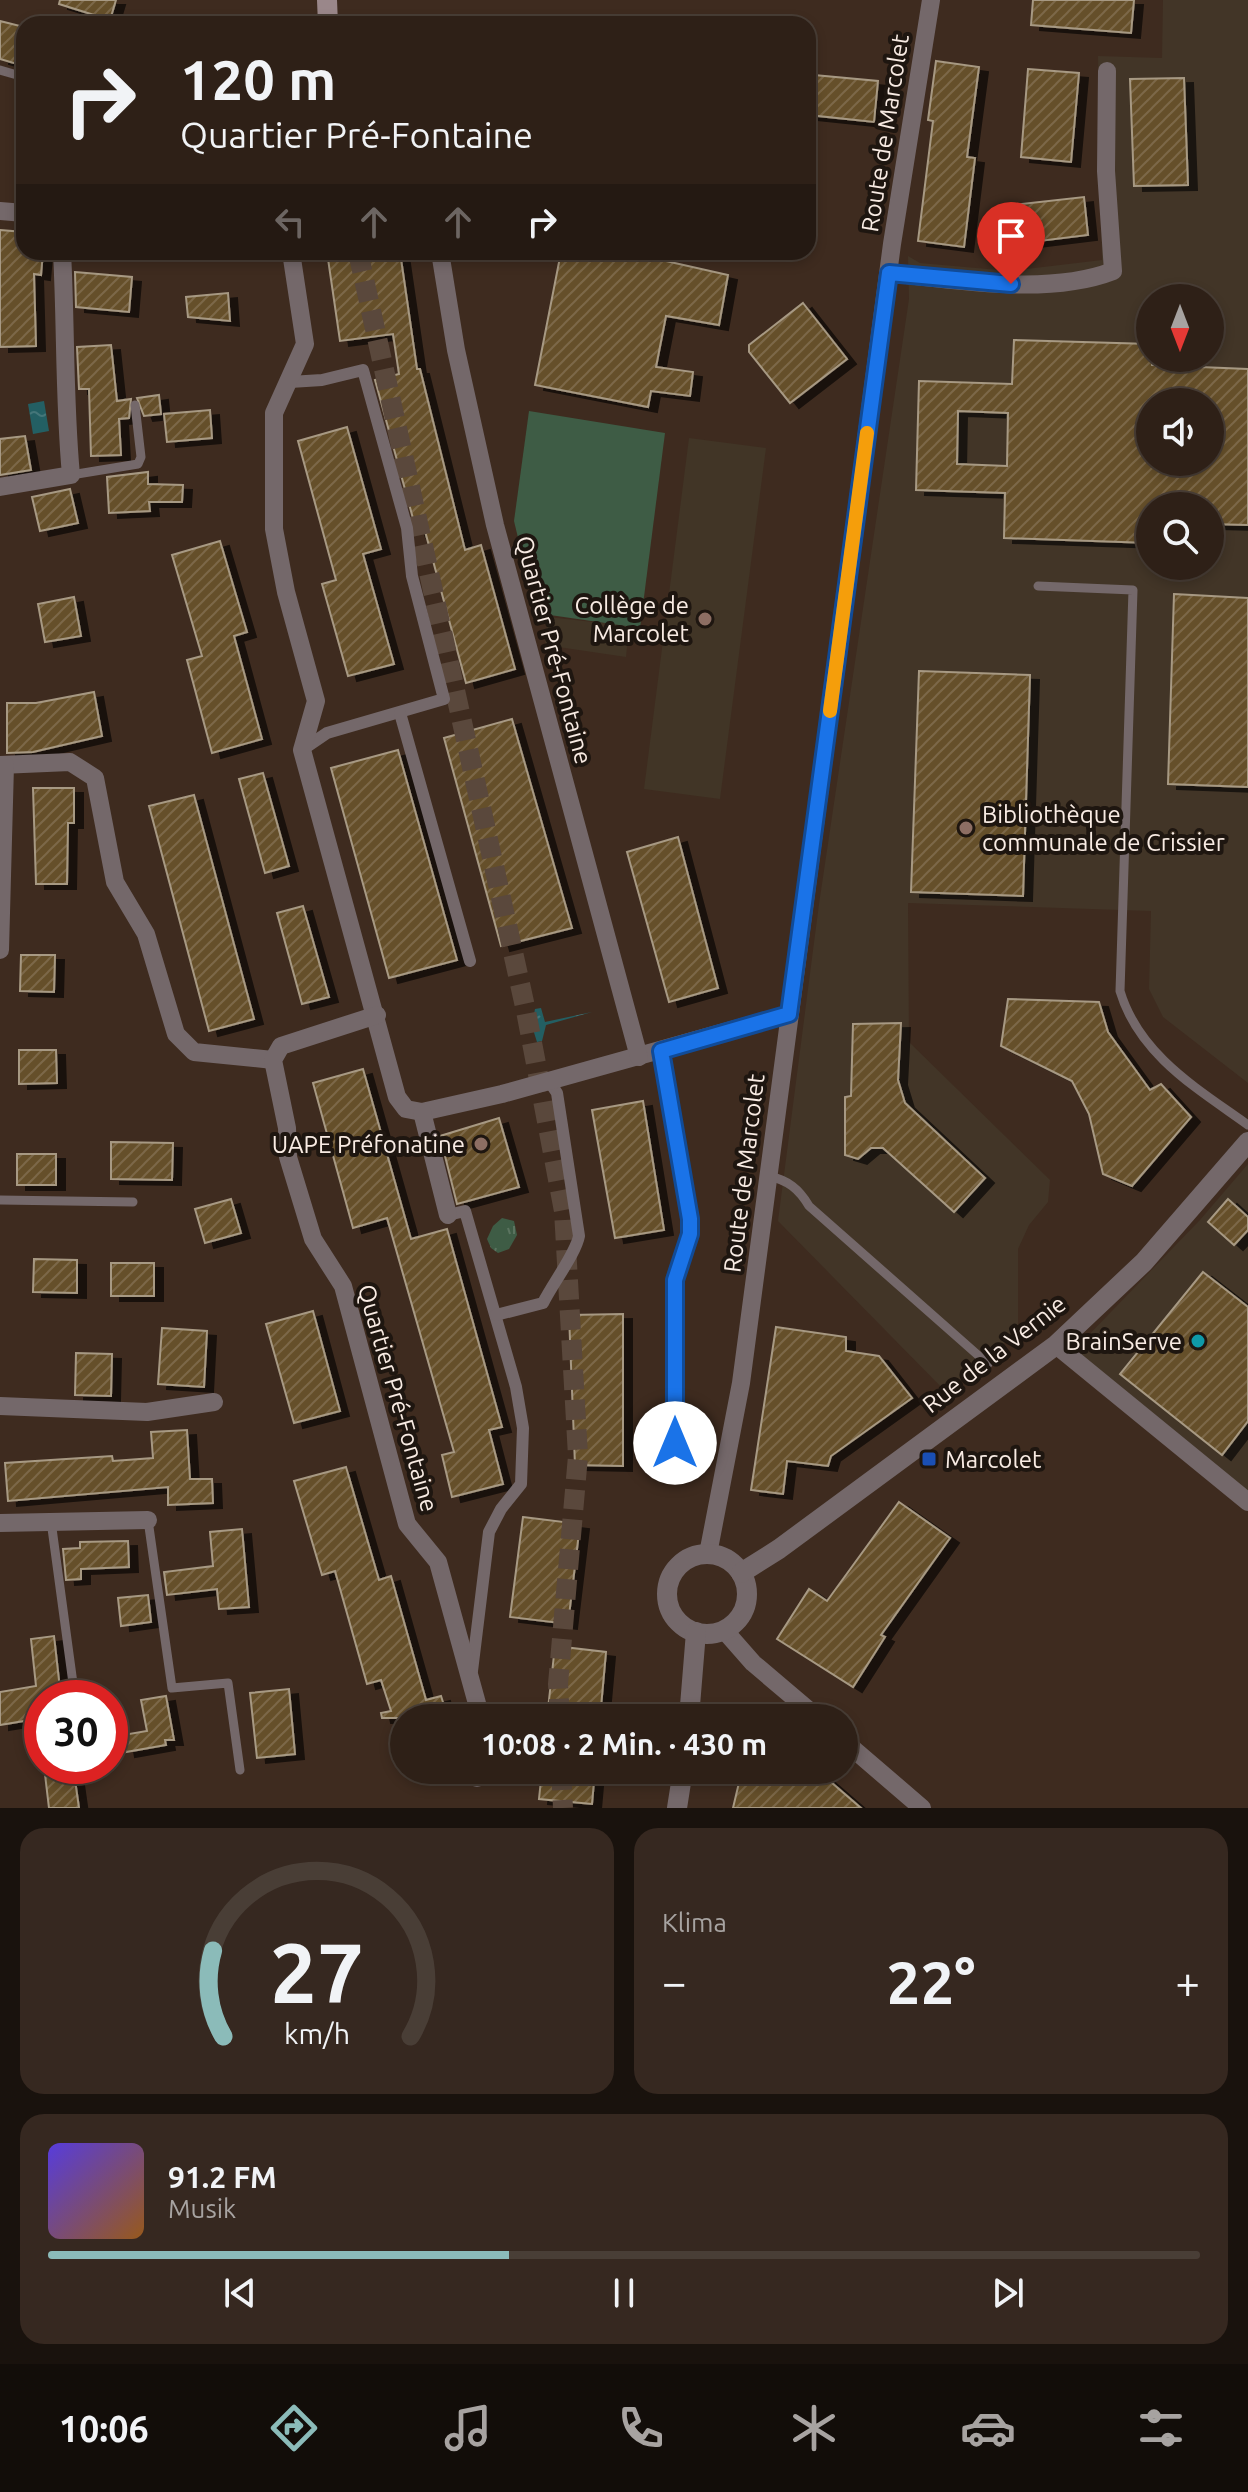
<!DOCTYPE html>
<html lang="de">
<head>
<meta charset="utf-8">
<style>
  body { margin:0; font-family:Ubuntu,sans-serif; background:#362820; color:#f1f3f6; height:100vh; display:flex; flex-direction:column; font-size:30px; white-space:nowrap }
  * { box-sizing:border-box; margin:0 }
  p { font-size:26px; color:#a7a3a1 }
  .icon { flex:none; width:44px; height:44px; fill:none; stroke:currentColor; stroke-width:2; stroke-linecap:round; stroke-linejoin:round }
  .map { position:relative; height:1808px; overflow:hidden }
  .sheet { display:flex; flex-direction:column; gap:20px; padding:20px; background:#19120d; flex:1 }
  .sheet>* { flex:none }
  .top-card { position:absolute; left:16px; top:16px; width:800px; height:244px; border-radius:24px; box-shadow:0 4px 12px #0003,0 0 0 2px #493e36; background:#2e2017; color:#f1f3f6; overflow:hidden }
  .needle { width:52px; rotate:180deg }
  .tools { position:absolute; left:1136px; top:284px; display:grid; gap:16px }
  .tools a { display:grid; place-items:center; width:88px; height:88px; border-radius:50%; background:#2e2017; box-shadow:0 4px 12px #0003,0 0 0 2px #493e36; font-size:40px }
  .speed { position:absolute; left:24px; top:1680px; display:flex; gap:16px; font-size:40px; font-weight:700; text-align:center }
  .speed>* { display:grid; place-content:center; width:104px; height:104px; border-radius:50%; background:#2e2017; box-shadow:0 4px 12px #0003,0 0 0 2px #493e36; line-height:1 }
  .speed .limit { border:12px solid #d22; background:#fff; color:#111 }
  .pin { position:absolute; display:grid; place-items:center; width:68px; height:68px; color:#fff; margin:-82px -34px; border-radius:50% 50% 50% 0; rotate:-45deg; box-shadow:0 0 8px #0007 }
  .pin .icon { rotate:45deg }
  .me { position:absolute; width:88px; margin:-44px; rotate:0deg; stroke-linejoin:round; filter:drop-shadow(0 0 6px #0008) }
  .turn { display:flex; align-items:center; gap:28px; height:168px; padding:0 32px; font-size:36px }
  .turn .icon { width:104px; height:104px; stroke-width:2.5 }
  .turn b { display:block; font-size:56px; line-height:68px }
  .lanes { display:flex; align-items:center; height:76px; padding:0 32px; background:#0003; justify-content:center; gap:40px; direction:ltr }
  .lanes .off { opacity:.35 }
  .big { font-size:60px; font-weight:700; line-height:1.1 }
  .sheet .widget { flex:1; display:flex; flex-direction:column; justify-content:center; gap:12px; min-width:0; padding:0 28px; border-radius:24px; background:#362820 }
  .sheet .dial { align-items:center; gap:0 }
  .dial svg { height:208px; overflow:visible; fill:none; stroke:#493e36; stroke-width:7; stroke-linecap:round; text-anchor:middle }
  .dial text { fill:#f1f3f6; stroke:none }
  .song { display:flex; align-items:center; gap:24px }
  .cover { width:96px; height:96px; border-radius:12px; background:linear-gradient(135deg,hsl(250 70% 55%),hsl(30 70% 35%)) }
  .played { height:8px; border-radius:4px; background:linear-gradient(90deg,#8bbbb9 40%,#493e36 40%) }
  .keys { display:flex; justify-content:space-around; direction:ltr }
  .heat { display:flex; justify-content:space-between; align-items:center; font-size:44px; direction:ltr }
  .sheet .tiles { flex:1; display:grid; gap:20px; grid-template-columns:1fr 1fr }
  .widget:last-child { grid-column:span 2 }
  .trip { position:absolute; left:390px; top:1704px; width:468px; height:80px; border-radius:40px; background:#2e2017; box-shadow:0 4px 12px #0003,0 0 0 2px #493e36; font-weight:700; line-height:80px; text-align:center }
  .dock { display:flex; height:128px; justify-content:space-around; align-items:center; background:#120d09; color:#a7a3a1 }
  .dock .icon { width:56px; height:56px }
  .dock .selected { color:#8bbbb9 }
  .dock b { font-size:36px; color:#f1f3f6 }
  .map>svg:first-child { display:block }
  .commercial { fill:#423527; fill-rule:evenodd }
  .education { fill:#413526 }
  .grass { fill:#3e5c45 }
  .park { fill:url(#park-tufts) }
  .water { fill:url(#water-ripples) }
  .building { fill:url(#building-hatch); stroke:#a79983; stroke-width:2; fill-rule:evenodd; filter:url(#shadow) }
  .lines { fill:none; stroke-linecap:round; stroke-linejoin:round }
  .secondary-tunnel { stroke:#5a483c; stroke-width:20; stroke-dasharray:20 10; stroke-linecap:butt }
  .service { stroke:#74686a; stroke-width:9 }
  .pedestrian { stroke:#74686a; stroke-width:12 }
  .minor { stroke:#74686a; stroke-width:18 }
  .tertiary { stroke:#74686a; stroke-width:20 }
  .secondary { stroke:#9a878a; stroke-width:20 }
  .route-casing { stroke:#114b97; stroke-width:20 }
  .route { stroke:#1a73e8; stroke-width:14 }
  .slow { stroke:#f59e0b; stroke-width:14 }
  .education-dot { fill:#8d6e63; stroke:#1e1610; stroke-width:3 }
  .culture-dot { fill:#0f9aa8; stroke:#1e1610; stroke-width:3 }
  .transit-dot { fill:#1a4fb4; stroke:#1e1610; stroke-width:3 }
  .labels { text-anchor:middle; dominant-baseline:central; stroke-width:8; stroke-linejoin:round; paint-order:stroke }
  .street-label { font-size:24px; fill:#f8ebe3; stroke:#1e1610 }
  .poi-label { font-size:24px; fill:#f8ebe3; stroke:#1e1610; text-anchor:end }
</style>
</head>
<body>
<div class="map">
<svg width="1248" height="1808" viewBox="0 0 1248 1808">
  <defs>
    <pattern id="park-tufts" width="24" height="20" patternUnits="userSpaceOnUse" patternTransform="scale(2)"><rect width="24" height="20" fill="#3e5c45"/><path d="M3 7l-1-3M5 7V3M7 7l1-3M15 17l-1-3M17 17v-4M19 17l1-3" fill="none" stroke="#5b7460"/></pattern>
    <pattern id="water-ripples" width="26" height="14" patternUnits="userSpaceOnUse" patternTransform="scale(2)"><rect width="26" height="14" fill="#235f63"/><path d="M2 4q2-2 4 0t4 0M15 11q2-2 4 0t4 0" fill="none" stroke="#447679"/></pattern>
    <pattern id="building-hatch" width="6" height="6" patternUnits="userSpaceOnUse" patternTransform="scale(2)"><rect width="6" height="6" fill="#654f29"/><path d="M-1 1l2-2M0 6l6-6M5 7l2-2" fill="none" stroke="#7c6848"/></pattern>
    <filter id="shadow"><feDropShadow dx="9" dy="5" stdDeviation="0" flood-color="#0009"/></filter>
  </defs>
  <rect width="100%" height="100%" fill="#3e2b1f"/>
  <g class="commercial">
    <path d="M1163,0H1248V1083L1163,1017L1149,989L1151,911L908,903L909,1042L1050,1180L1048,1202L1029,1225L1018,1249V1331L947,1393L778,1221L819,904L909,299L908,256L920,263L1010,271L1102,260L1098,56L1162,58ZM1150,298H1210V358H1150ZM1150,402H1210V462H1150ZM1150,506H1210V566H1150Z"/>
    <polygon points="1248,1164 1248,1492 1081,1360 1081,1343 1200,1220"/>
  </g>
  <g class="education">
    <polygon points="689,438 766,448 720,799 644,789"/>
    <polygon points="548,617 629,626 626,657 545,645"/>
  </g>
  <polygon class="grass" points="529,411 665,433 640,628 536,613 514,521"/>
  <polygon class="park" points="502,1218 514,1221 517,1235 509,1249 498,1253 491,1248 487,1239 493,1226"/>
  <g class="water">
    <polygon points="44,401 49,431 33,434 28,404"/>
    <polygon points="541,1008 545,1022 592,1012 546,1025 542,1041 537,1042 532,1026 535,1009"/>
  </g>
  <g class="building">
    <polygon points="60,0 116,0 110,20 59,4"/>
    <polygon points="1033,0 1134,0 1131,33 1031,25"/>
    <polygon points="0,21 24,27 24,66 0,59"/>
    <polygon points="936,61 979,67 967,157 975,158 964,247 918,241 933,121 928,120"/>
    <polygon points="1028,69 1079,73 1071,162 1021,157"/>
    <polygon points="814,75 878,81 874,122 809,115"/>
    <polygon points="1184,78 1188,185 1134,186 1130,79"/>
    <polygon points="1084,197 1088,235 1007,245 1003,206"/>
    <polygon points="0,230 24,232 24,252 43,252 41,275 34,274 36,346 0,347"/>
    <polygon points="327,252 400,252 417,369 420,369 465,550 481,545 515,669 466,683 425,531 417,533 375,380 399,374 393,334 340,341"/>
    <polygon points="561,252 626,252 728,275 719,325 666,316 656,367 693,372 690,396 651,391 648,407 535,385"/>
    <polygon points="75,272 132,277 129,312 76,307"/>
    <polygon points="228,293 230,321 188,317 186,297"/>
    <polygon points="803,303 847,359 790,403 749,352 749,345"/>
    <path d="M1014,340L1150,344L1152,365L1248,369V525L1210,524V506H1150V543L1004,538L1005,493L916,490L919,381L1012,384ZM1150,402H1210V462H1150ZM958,411L1008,413L1007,466L957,464Z"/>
    <polygon points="111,345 117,401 131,399 129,418 119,419 121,455 91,456 89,389 79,389 77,347"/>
    <polygon points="159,395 161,414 144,416 137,398"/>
    <polygon points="210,410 212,438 167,442 164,414"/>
    <polygon points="347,427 381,549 363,554 394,664 348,676 322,584 336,580 298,441"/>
    <polygon points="25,436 31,470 0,475 0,439"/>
    <polygon points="148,472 148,484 183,485 182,502 149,502 150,511 109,513 107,477"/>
    <polygon points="70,489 78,523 40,531 32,497"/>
    <polygon points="220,541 247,632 234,636 262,739 212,753 187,660 202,656 172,555"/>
    <polygon points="1174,594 1248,598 1248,787 1168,784"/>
    <polygon points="74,597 81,636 45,642 38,604"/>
    <polygon points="919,671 1030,675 1023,896 911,892"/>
    <polygon points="94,692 102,736 33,752 7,753 7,703 36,703"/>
    <polygon points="512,719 572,928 501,946 444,738"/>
    <polygon points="398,750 457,960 389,978 331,768"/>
    <polygon points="263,773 289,866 265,873 239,779"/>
    <polygon points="33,788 74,788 74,823 68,823 67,884 36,884"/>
    <polygon points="194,795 254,1019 209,1031 149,806"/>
    <polygon points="678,837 718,988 669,1002 627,852"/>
    <polygon points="303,906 329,997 302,1004 277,913"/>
    <polygon points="21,955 55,955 54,992 20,991"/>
    <polygon points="1008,999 1099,1002 1108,1032 1150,1090 1161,1084 1191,1117 1132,1186 1103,1174 1089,1114 1072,1081 1001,1046"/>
    <polygon points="901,1023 898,1080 905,1103 985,1178 954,1212 883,1148 871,1148 858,1159 845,1155 845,1097 851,1096 853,1024"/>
    <polygon points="19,1050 56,1050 57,1083 19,1084"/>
    <polygon points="363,1069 411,1239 447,1229 502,1427 489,1430 503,1484 452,1497 442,1455 454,1452 387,1218 353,1228 313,1083"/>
    <polygon points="643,1101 664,1230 615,1238 592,1110"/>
    <polygon points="499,1118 519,1187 457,1204 440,1136"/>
    <polygon points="111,1142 173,1143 172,1180 111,1179"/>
    <rect x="17" y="1154" width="39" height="31"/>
    <polygon points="231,1199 241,1233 205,1243 195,1209"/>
    <polygon points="1228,1199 1248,1217 1248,1230 1234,1245 1208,1222"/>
    <polygon points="34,1259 77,1260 77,1293 33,1292"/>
    <rect x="111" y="1263" width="43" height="33"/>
    <polygon points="1203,1272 1248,1307 1248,1421 1222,1455 1120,1374"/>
    <polygon points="313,1311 340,1411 294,1423 266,1324"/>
    <polygon points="623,1314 623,1466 575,1465 569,1315"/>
    <polygon points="776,1327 846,1337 846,1351 879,1356 912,1398 831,1456 828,1466 787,1461 783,1494 751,1490"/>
    <polygon points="162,1328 207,1331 204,1387 158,1384"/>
    <polygon points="76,1353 112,1354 111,1396 75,1395"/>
    <polygon points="187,1430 190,1479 212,1479 213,1503 168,1505 168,1487 8,1501 5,1463 112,1456 113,1461 153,1458 151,1432"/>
    <polygon points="346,1467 379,1580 391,1576 426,1700 441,1696 448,1718 382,1718 381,1713 391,1711 381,1680 367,1684 335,1571 322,1575 294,1481"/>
    <polygon points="899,1502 950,1538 881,1635 885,1637 853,1687 777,1639 809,1589 827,1601"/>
    <polygon points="523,1517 580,1524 568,1624 510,1617"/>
    <polygon points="242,1529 249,1607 219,1609 217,1589 167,1595 164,1572 213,1566 210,1532"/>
    <polygon points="128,1541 129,1567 81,1569 81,1579 66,1580 63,1549 80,1548 80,1542"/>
    <polygon points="148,1595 151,1622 121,1626 118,1598"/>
    <polygon points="54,1636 61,1698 42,1698 42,1718 0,1725 0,1692 36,1686 31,1639"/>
    <polygon points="555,1646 606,1652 600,1718 547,1718"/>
    <polygon points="289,1689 295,1754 257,1758 250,1693"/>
    <polygon points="166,1696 174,1740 165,1740 166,1745 126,1752 123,1735 147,1731 141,1700"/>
    <polygon points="44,1766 73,1766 79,1808 49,1808"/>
    <polygon points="542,1770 595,1770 592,1804 539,1799"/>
    <polygon points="742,1770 817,1770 861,1808 733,1808"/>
  </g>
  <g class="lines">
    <g class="secondary-tunnel">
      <polyline points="358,252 526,1011 564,1211 578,1456 558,1684 560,1718"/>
      <polyline points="561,1770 563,1808"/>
    </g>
    <g class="service">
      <polyline points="0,70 24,77"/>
      <polyline points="71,475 138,464 141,457 135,405"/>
      <path d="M1038,586L1133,590L1120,991C1139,1055 1198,1089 1248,1125"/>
      <path d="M768,1176C788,1180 799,1189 809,1206L988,1364"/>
      <polyline points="0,1200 133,1202"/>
      <polyline points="148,1520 172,1688 228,1683 240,1770"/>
      <polyline points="51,1521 75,1698"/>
      <polyline points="84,1766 85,1767"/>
    </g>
    <g class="pedestrian">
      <polyline points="290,382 322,380 363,370 407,528 412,576 444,699 327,733 302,750"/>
      <polyline points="400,713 470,961"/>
      <polyline points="448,1215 465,1211 516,1387 523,1428 521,1484 501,1509 489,1532 472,1671"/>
      <path d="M496,1315L543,1303C553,1283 576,1253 579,1236L557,1093L549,1081"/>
    </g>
    <g class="minor">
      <polyline points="0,211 24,213"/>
      <polyline points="291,252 305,344 274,413 274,529 286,592 316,701 302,750 397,1097 406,1109 422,1112 502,1094 789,1014"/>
      <polyline points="440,252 456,350 495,525 639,1057"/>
      <path d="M889,273C956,280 1049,296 1113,271L1106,171L1107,71"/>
      <path d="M0,487L71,475C64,401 66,327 62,252"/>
      <polyline points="0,765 70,762 95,778 115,882 146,934 176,1034 194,1052 273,1060"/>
      <polyline points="0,950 5,765"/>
      <polyline points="377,1015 281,1046 273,1060 287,1128 288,1157 313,1239 343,1286 407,1524 438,1562 481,1718"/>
      <polyline points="661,1051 690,1219 690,1234 675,1280 675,1443"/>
      <polyline points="422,1112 448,1215"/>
      <polyline points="1056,1345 1248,1502"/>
      <polyline points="0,1406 147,1412 214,1402"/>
      <polyline points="0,1523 148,1520"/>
      <polyline points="708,1554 741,1383 892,244 931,0"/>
      <polyline points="724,1630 753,1663 818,1718"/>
      <polyline points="844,1741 922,1808"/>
      <polyline points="477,1778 477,1770"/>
    </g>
    <g class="tertiary">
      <circle cx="707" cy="1594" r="40"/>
      <polyline points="741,1573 779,1549 1056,1345 1144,1262 1248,1142"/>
      <polyline points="689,1718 696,1632"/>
      <polyline points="677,1808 683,1770"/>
    </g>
    <polyline class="secondary" points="327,0 328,24"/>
  </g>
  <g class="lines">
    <g class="route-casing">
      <polyline id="route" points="675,1443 675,1280 690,1234 690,1219 661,1051 789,1014 889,273 1011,284"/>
    </g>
    <use href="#route" class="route"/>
    <polyline class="slow" points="830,711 867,433"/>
  </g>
  <g class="education-dot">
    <circle cx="705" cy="619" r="8"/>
    <circle cx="966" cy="828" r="8"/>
    <circle cx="481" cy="1144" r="8"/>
  </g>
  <circle class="culture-dot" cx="1198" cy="1341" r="8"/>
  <rect class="transit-dot" x="921" y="1451" width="16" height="16" rx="4"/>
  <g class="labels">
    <g class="street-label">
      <text transform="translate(885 133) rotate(-81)">Route de Marcolet</text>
      <text transform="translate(554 650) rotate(75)">Quartier Pré-Fontaine</text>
      <text transform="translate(744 1173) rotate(-83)">Route de Marcolet</text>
      <text transform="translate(994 1354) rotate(-38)">Rue de la Vernie</text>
      <text transform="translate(398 1398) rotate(74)">Quartier Pré-Fontaine</text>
    </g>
    <g class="poi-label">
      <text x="689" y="605">Collège de<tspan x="689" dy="28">Marcolet</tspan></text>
      <text x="982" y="814" text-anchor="start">Bibliothèque<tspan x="982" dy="28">communale de Crissier</tspan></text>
      <text x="465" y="1144">UAPE Préfonatine</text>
      <text x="1182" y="1341">BrainServe</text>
      <text x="945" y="1459" text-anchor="start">Marcolet</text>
    </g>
  </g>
</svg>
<div class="tools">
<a><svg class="needle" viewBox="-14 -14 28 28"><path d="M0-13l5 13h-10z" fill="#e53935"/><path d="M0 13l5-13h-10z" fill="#a7a3a1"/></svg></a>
<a><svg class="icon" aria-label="sound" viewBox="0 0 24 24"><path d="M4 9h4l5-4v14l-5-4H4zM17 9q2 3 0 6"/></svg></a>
<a><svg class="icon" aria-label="search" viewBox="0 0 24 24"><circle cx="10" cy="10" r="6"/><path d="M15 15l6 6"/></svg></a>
</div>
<div class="speed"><div class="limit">30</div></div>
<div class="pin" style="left:1011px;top:284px;background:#d93025"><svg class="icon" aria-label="arrive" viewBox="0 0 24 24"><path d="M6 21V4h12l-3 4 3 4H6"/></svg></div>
<svg class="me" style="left:675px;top:1443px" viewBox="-20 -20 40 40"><circle r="19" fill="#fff"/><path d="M0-13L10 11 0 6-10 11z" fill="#1a73e8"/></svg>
<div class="trip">10:08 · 2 Min. · 430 m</div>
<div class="top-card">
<div class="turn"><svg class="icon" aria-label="right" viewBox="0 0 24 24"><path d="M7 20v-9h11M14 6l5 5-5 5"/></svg><div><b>120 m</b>Quartier Pré-Fontaine</div></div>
<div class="lanes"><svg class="icon off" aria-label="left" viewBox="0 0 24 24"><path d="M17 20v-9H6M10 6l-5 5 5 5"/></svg><svg class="icon off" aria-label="ahead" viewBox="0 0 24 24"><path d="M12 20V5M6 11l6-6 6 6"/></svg><svg class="icon off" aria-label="ahead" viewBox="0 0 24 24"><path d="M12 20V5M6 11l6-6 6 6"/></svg><svg class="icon" aria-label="right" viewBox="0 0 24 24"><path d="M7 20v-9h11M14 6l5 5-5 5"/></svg></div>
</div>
</div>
<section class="sheet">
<div class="tiles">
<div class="widget dial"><svg viewBox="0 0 100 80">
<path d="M14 69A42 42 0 1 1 86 69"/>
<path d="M14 69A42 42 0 0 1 10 36" stroke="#8bbbb9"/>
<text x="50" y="56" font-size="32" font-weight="700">27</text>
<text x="50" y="72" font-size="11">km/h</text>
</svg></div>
<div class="widget"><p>Klima</p>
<div class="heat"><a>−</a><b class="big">22°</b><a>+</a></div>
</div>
<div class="widget">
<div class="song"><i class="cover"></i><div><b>91.2 FM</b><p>Musik</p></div></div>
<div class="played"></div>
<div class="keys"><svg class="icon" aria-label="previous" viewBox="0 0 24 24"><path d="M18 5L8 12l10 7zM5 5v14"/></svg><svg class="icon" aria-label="pause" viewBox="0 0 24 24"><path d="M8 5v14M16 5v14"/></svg><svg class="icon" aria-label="next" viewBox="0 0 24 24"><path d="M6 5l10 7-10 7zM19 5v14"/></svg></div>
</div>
</div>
</section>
<nav class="dock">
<b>10:06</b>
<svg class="icon selected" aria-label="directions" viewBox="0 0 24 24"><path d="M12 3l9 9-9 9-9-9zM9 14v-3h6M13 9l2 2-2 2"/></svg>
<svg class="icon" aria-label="music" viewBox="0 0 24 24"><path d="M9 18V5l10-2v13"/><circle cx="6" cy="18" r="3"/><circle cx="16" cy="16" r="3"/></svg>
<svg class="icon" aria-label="phone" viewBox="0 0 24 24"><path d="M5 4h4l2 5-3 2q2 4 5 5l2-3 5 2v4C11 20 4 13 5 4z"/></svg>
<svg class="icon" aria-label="climate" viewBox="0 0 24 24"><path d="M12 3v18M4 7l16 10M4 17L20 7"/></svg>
<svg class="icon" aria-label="car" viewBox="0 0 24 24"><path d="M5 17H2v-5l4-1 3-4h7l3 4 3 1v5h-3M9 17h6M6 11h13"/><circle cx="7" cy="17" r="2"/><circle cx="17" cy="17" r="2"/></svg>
<svg class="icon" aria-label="filters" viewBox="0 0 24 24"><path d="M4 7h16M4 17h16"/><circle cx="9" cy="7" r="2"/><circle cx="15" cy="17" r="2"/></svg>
</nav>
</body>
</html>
